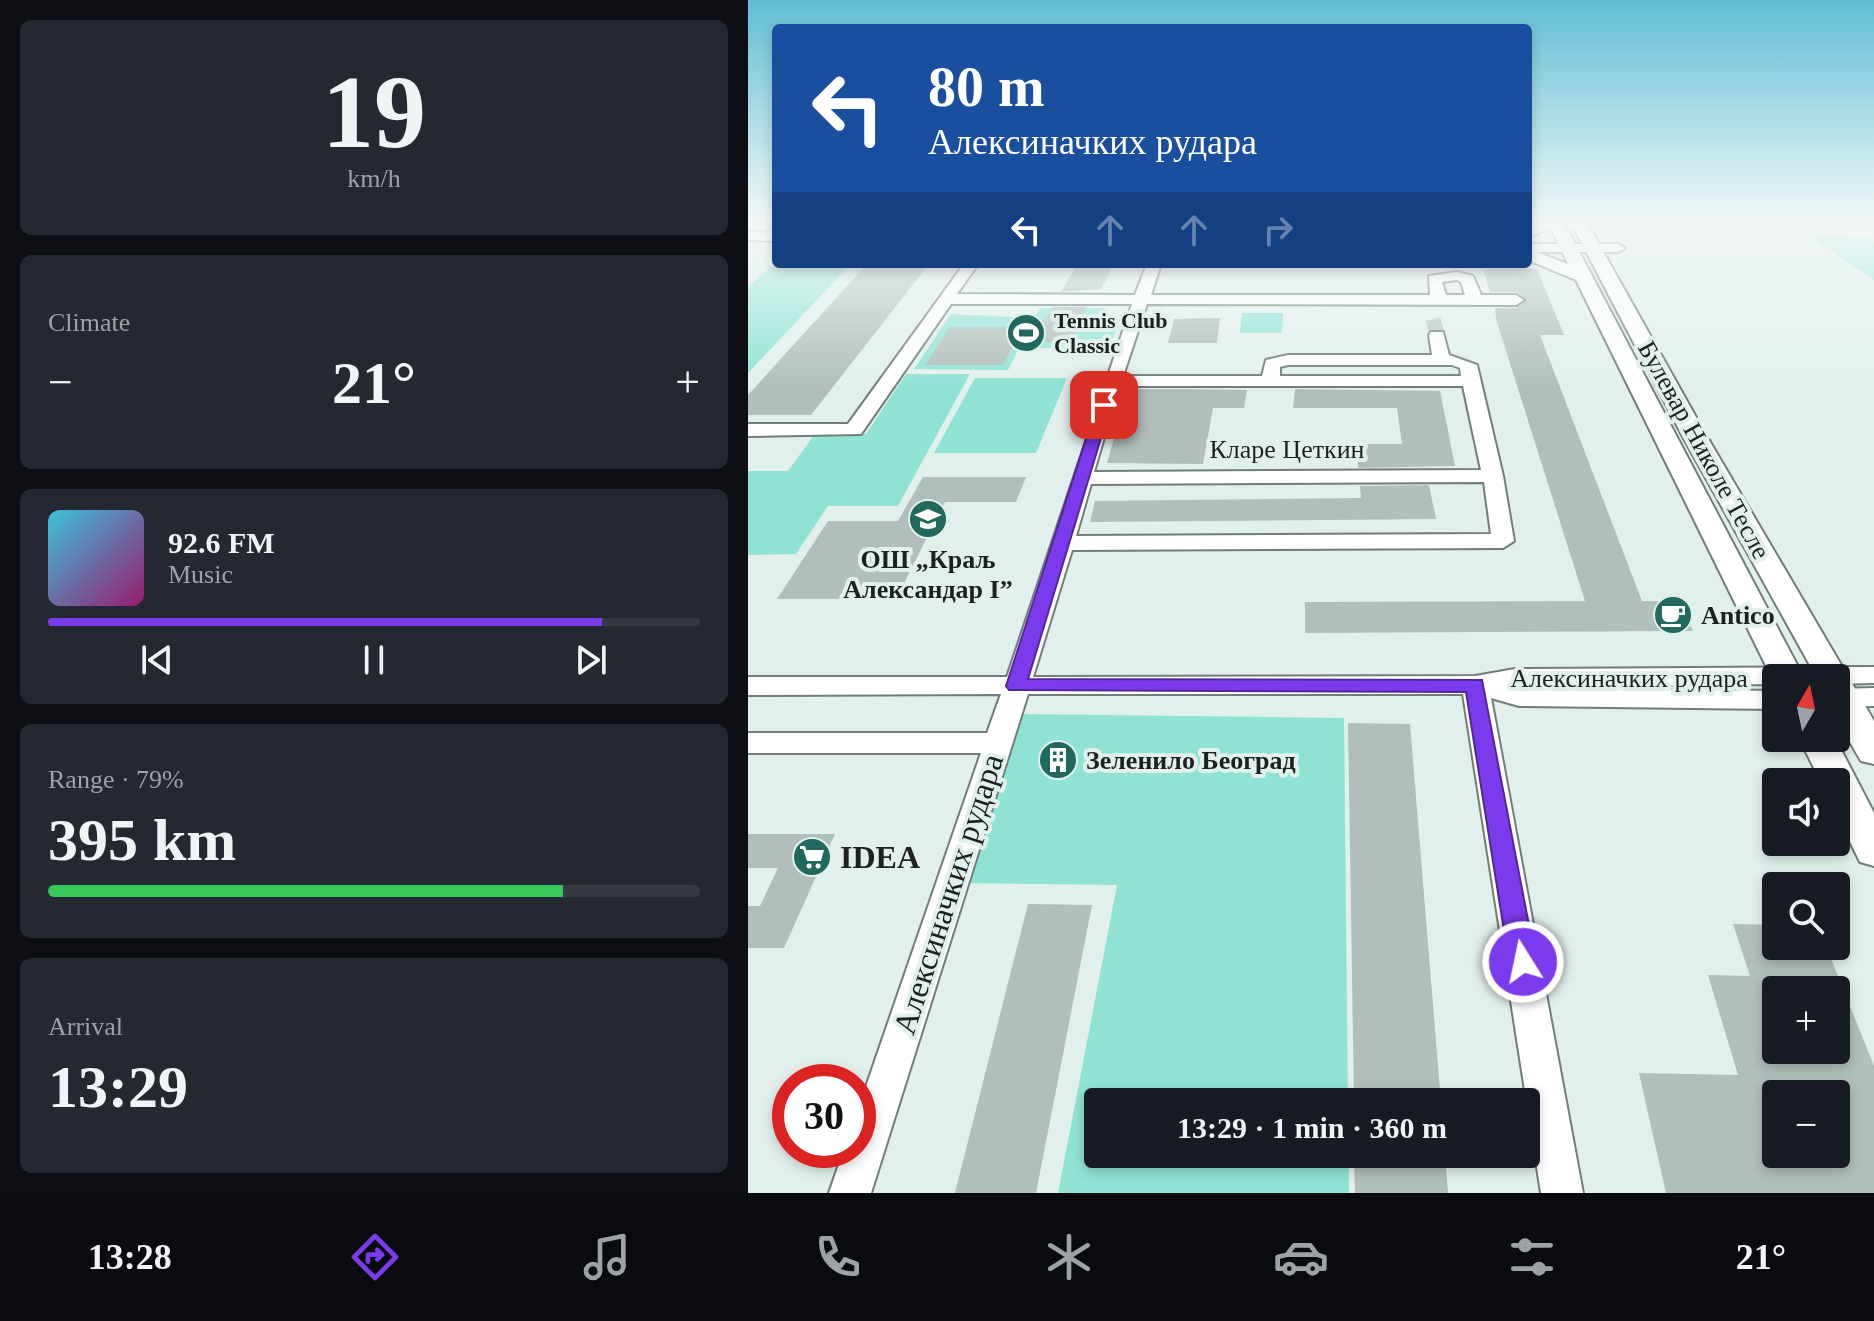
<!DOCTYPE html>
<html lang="en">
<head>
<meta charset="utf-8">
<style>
  body { margin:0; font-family:"Times New Roman",serif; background:#242831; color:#f1f3f6; height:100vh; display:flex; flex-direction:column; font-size:30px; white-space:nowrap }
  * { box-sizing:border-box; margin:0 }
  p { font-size:26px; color:#9ea1a6 }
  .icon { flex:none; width:44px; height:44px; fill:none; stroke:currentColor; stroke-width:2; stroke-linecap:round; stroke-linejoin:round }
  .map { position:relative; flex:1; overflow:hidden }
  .side { display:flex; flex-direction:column; gap:20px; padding:20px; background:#0d0f14; width:748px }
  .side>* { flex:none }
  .hud { position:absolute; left:24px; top:24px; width:760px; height:244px; border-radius:8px; box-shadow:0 4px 12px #0003; background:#1a4fa0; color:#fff; overflow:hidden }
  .needle { width:52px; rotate:9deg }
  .buttons { position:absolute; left:1014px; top:664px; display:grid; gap:16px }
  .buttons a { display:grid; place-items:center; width:88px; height:88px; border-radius:8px; background:#171b24; box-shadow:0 4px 12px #0003; font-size:40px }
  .speed { position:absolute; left:24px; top:1064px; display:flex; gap:16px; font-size:40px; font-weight:700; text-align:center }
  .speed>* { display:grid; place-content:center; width:104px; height:104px; border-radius:50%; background:#171b24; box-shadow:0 4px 12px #0003; line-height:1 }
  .speed .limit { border:12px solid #d22; background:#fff; color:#111 }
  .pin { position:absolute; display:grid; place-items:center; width:68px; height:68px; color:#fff; margin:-34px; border-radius:16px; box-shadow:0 4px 12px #0006 }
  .me { position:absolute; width:88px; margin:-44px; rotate:350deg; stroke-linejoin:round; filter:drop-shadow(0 0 6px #0008) }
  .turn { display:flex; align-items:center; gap:28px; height:168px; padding:0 24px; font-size:36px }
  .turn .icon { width:104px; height:104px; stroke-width:2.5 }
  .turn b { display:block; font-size:56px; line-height:68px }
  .lanes { display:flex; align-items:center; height:76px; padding:0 24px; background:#0003; justify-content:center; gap:40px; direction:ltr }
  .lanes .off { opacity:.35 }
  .big { font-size:60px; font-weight:800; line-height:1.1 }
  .side .tile { flex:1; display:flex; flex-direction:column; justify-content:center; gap:12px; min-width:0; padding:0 28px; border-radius:12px; background:#242831 }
  .side .dial { align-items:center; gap:0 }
  .dial b { font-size:104px; line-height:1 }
  .song { display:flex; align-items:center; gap:24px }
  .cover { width:96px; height:96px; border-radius:12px; background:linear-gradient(135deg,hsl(190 70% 55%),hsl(320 70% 35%)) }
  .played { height:8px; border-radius:4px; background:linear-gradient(90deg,#7c3aed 85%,#363941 85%) }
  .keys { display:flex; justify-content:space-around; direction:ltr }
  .heat { display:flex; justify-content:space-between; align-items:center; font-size:44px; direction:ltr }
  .charge { height:12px; border-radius:6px; background:linear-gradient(90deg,#34c759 79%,#363941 0) }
  .trip { position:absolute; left:336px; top:1088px; width:456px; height:80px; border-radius:8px; background:#171b24; box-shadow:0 4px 12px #0003; font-weight:800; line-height:80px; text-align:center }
  .dock { display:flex; height:128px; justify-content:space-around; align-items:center; background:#090b0e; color:#9ea1a6 }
  .dock .icon { width:56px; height:56px }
  .dock .current { color:#7c3aed }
  .dock b { font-size:36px; color:#f1f3f6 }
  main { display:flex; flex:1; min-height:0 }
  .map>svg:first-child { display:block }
  .green { fill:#90e3d4 }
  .building { fill:#b1bebb; fill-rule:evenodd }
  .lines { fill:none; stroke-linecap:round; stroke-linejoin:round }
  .minor-tunnel { stroke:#bac7c4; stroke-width:15; stroke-dasharray:15 7; stroke-linecap:butt }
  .minor-casing { stroke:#707d7a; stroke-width:4 }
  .major-casing { stroke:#707d7a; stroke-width:4 }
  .minor { fill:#fff; fill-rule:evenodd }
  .major { fill:#fff; fill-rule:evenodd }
  .route { fill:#7c3aed; stroke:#51269a; stroke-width:2 }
  .labels { text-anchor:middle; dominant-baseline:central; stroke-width:8; stroke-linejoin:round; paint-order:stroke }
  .far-poi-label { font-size:22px; font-weight:bold; fill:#1c2120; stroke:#e2f0ed; text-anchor:start }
  .street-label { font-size:26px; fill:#1c2120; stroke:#e2f0ed }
  .poi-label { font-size:26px; font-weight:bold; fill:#1c2120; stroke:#e2f0ed; text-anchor:start }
  .near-poi-label { font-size:32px; font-weight:bold; fill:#1c2120; stroke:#e2f0ed; text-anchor:start }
  .near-street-label { font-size:32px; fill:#1c2120; stroke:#e2f0ed }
</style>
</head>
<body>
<main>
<section class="side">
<div class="tile dial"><b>19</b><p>km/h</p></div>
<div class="tile"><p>Climate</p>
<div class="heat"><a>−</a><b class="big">21°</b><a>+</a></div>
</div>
<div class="tile">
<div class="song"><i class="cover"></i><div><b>92.6 FM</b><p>Music</p></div></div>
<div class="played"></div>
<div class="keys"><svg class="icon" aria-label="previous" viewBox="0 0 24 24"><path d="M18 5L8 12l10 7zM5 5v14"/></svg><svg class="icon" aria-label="pause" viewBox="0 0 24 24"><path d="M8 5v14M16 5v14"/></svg><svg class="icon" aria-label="next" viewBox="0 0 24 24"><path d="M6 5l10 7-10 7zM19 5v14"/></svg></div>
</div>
<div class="tile"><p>Range · 79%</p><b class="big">395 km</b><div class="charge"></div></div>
<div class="tile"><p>Arrival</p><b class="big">13:29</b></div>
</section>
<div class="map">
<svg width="1126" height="1193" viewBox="0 0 1126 1193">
  <rect width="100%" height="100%" fill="#e2f0ed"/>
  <g class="green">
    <polygon points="856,221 1034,221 1043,228 860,228"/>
    <polygon points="1063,236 1118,237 1126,242 1126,280"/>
    <polygon points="22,267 100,267 0,373 0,287"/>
    <polygon points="292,308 358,308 355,318 372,318 361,349 271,348 260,370 166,369 203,314 286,318"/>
    <polygon points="494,313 535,313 534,333 492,333"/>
    <polygon points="158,374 222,374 150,506 80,506 48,554 0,555 0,471 40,471 66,435 118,434"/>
    <polygon points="227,378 319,378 288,453 186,453"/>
    <polygon points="272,714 596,718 600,1102 350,1102 350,1154 601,1154 601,1193 310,1193 369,885 217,883"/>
  </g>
  <g class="building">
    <polygon points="119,264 181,264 63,415 0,415 0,395"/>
    <polygon points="329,264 366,264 353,289 313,292"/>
    <polygon points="735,269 789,269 816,335 792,335 894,601 931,601 945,631 557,633 557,602 837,601 748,319 747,308 768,308 779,299 768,292 742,292"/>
    <polygon points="305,307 338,307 325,342 275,342 286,320 298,320"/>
    <polygon points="472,318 469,343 420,343 426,319"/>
    <polygon points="202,327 275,327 255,365 177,365"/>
    <polygon points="380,389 441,389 499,390 496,408 465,408 455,464 359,463"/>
    <polygon points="547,389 692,391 707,466 610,468 609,444 654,444 649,408 545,408"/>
    <polygon points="175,477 278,477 268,502 197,502 148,599 29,599 80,521 150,521"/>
    <polygon points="681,485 688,519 342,522 347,501 613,498 612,486"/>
    <polygon points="600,723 662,724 693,1102 606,1102"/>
    <polygon points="300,749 326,750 321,770 294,770"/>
    <polygon points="0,834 87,834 36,948 0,948 0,906 12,906 30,868 0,868"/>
    <polygon points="280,904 344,905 288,1193 207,1193"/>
    <path d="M985,924L1028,925V946H1078L1126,1066V1193H918L891,1073L990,1075L960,975L1002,976ZM1028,990H1088V1050H1028ZM1028,1094H1088V1154H1028Z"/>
    <polygon points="606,1154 697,1154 700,1193 607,1193"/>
  </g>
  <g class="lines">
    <polyline class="minor-tunnel" points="685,319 689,335"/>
    <g class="minor-casing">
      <g id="minor">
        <polygon points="0,232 28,233 28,241 0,240"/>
        <polygon points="780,244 870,244 877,248 870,252 780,252"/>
        <path d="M216,264H230L209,294L387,295L399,264H413L403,295H682L681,276L709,272L725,276L733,295H768L776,300L768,305L399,304L375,376H514L518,360L540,355H684L681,335L683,332H695L701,355L729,365L755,476L766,541L755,548L324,550L285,677L727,676L767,669L1126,667V683L1088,684V678H1028V684L766,687L1028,691V709L771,706L743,698L835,1193H793L715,694H280L123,1193H81L96,1150H110V1110L233,753H0V733H239L253,694L0,695V677H259L384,304H203L113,434L0,436V424H100ZM709,280L713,282L717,295H698L694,282ZM540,365H704L712,368L713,376H532V367ZM371,386H715L733,470L346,472ZM736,482L743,534L328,536L343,484Z"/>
        <polygon points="1126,688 1126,706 1088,707 1088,689"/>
      </g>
    </g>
    <g class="major-casing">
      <g id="major">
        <polygon points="789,221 815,221 1056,678 1028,678 1028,685 1024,678 828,280 780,260 780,249 820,264 802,227 780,238 780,226"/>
        <path d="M822,221H838L958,435L1126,721V764L1113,761C1093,727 1088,717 1088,678H1069L934,435Z"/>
        <polygon points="1051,738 1087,738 1126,813 1126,866 1112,862 1088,813 1088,782 1073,782"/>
      </g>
    </g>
    <use href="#minor" class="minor"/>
    <use href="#major" class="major"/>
  </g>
  <linearGradient id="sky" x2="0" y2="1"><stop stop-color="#61bdd4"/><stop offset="0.57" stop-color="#f2f8f7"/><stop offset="1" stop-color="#f2f8f7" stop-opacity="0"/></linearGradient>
  <rect width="1126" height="388" fill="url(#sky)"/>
  <polygon class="route" points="356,401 363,405 280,679 734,680 788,962 784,970 775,973 765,970 761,962 718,692 261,690 258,686 349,405"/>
  <defs>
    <g id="stadium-disc" transform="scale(2)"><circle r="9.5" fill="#21685e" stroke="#e2f0ed"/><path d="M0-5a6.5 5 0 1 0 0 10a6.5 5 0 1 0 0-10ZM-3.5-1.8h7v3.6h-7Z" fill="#fff"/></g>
    <g id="school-disc" transform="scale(2)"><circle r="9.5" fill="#21685e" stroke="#e2f0ed"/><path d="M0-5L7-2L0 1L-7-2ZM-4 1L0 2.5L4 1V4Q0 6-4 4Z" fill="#fff"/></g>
    <g id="cafe-disc" transform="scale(2)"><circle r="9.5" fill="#21685e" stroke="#e2f0ed"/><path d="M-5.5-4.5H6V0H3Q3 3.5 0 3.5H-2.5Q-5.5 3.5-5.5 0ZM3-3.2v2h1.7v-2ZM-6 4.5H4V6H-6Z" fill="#fff"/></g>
    <g id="building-disc" transform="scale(2)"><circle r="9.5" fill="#21685e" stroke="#e2f0ed"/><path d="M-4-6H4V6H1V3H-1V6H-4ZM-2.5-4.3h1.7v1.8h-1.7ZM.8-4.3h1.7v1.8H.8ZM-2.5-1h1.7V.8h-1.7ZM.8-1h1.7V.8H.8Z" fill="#fff"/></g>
    <g id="supermarket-disc" transform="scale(2)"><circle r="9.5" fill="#21685e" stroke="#e2f0ed"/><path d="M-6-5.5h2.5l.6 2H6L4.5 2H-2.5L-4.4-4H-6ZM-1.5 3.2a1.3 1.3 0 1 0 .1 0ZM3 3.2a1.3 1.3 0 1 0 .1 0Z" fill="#fff"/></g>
  </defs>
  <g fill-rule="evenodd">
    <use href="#stadium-disc" x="278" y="333"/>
    <use href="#school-disc" x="180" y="519"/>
    <use href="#cafe-disc" x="925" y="615"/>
    <use href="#building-disc" x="310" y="760"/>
    <use href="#supermarket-disc" x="64" y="857"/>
  </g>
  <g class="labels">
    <g class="far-poi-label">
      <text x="306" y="320">Tennis Club<tspan x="306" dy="25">Classic</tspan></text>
    </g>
    <g class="street-label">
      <text x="539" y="449">Кларе Цеткин</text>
      <text transform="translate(956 450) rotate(61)">Булевар Николе Тесле</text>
      <text x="881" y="678">Алексиначких рудара</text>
    </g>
    <g class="poi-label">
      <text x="180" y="559" text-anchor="middle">ОШ „Краљ<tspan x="180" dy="30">Александар I”</tspan></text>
      <text x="953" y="615">Antico</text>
      <text x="338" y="760">Зеленило Београд</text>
    </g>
    <g class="near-poi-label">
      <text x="92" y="857">IDEA</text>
    </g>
    <g class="near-street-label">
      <text transform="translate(200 894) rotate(-72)">Алексиначких рудара</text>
    </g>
  </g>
</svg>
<div class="buttons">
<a><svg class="needle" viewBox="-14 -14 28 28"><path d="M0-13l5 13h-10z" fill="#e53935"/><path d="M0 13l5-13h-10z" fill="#9ea1a6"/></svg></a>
<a><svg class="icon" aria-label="sound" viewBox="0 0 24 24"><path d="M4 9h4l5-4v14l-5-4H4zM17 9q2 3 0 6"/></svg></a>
<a><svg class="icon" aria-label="search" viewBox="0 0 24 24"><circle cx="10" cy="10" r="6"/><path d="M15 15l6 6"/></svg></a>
<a>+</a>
<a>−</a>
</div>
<div class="speed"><div class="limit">30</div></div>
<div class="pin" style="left:356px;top:405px;background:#d93025"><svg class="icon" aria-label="arrive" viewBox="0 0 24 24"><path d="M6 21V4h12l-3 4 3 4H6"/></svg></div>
<svg class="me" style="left:775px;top:962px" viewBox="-20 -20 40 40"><circle r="17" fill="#7c3aed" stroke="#fff" stroke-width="3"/><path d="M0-11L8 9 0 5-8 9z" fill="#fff"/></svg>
<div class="trip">13:29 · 1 min · 360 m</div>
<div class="hud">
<div class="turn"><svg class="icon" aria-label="left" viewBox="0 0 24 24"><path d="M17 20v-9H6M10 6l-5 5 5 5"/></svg><div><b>80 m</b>Алексиначких рудара</div></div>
<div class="lanes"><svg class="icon" aria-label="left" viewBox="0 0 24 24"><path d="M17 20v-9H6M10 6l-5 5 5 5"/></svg><svg class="icon off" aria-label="ahead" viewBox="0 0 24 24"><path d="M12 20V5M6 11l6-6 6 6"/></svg><svg class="icon off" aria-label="ahead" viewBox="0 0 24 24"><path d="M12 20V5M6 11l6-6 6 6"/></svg><svg class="icon off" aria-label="right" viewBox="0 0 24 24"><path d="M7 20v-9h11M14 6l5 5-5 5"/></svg></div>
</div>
</div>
</main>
<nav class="dock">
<b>13:28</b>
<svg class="icon current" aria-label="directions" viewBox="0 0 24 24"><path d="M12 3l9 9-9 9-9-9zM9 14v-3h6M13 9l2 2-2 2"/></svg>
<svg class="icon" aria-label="music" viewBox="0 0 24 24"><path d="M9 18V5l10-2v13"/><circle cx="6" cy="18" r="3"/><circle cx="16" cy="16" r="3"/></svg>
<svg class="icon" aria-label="phone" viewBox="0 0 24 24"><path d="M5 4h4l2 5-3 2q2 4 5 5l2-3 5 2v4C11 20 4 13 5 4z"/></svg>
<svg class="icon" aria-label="climate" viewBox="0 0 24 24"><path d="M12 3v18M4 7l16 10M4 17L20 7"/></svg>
<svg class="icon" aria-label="car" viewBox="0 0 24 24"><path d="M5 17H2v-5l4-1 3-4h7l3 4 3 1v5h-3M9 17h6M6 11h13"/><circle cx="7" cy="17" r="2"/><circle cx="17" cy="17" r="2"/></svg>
<svg class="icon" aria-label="filters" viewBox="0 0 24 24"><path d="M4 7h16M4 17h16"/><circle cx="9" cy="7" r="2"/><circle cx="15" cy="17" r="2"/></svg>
<b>21°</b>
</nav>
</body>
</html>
